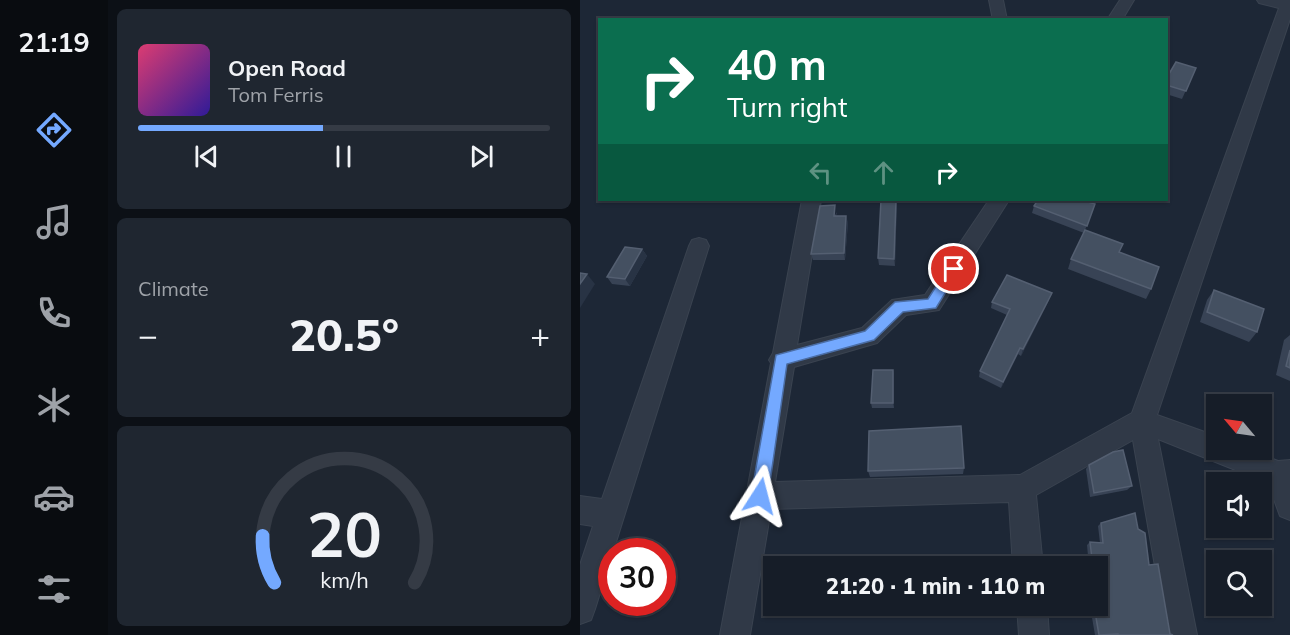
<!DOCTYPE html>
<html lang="en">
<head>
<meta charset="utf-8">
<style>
  body { margin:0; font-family:Mulish,sans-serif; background:#1f2630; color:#f1f3f6; height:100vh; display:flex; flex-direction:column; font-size:22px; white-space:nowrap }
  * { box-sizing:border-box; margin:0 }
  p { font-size:20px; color:#9ea2a8 }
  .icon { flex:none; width:33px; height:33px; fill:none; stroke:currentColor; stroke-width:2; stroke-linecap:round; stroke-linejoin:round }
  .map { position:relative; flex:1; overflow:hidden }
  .drawer { display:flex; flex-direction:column; gap:9px; padding:9px; background:#0c1016; width:472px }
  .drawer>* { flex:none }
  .guide { position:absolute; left:18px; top:18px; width:570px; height:183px; border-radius:0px; box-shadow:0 2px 4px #0004,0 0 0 2px #353b45; background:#0b6e4f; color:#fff; overflow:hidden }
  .needle { width:39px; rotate:299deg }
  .tools { position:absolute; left:626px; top:394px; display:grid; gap:12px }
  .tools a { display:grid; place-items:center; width:66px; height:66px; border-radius:0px; background:#161d28; box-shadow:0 2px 4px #0004,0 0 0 2px #353b45; font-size:30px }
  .speed { position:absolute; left:18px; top:538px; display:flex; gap:12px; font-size:30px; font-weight:700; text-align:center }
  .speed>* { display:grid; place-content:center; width:78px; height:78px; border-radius:50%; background:#161d28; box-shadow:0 2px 4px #0004,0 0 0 2px #353b45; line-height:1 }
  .speed .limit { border:9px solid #d22; background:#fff; color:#111 }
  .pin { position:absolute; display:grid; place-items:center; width:51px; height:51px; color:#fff; margin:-26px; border:3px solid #fff; border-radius:50%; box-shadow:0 2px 6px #0007 }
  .me { position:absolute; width:66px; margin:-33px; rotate:9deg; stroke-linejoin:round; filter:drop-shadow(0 0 4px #0008) }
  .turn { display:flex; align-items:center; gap:21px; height:126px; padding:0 30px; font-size:27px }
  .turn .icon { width:78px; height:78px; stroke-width:2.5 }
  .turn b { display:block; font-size:42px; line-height:51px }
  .lanes { display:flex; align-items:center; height:57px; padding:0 30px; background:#0003; justify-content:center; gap:30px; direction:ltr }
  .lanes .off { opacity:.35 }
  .big { font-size:45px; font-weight:800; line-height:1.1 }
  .drawer .widget { flex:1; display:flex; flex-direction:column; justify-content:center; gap:9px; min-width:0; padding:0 21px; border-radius:9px; background:#1f2630 }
  .drawer .dial { align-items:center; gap:0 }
  .dial svg { height:156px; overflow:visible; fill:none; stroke:#353b45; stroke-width:7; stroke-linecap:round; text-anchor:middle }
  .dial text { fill:#f1f3f6; stroke:none }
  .song { display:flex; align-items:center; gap:18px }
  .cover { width:72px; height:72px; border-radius:9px; background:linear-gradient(135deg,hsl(340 70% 55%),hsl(250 70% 35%)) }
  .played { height:6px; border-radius:3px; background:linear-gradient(90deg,#74a9ff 45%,#353b45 45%) }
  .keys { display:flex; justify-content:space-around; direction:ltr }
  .heat { display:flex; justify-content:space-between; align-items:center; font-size:33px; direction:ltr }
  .trip { position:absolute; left:183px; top:556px; width:345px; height:60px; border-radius:0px; background:#161d28; box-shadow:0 2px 4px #0004,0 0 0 2px #353b45; font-weight:800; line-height:60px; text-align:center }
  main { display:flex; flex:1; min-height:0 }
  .dock { display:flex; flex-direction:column; width:108px; justify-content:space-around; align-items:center; background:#090c10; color:#9ea2a8 }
  .dock .icon { width:42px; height:42px }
  .dock .on { color:#74a9ff }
  .dock b { font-size:27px; color:#f1f3f6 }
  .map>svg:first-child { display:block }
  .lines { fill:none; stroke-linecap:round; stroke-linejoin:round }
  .street-casing { stroke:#3a4350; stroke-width:2 }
  .street { fill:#303947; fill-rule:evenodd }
  .wall { fill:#384355 }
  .shaded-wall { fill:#283344 }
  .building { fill:#445061; stroke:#545f71; stroke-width:1.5 }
  .route { fill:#74a9ff; stroke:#4b6ea6; stroke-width:1.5 }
</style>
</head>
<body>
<main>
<nav class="dock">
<b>21:19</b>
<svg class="icon on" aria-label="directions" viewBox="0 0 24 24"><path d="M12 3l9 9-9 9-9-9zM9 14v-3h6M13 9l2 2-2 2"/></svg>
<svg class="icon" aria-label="music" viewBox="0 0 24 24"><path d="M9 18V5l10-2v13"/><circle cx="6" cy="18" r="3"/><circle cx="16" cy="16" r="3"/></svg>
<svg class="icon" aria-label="phone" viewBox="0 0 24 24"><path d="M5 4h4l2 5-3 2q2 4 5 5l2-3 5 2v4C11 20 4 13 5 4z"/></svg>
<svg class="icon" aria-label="climate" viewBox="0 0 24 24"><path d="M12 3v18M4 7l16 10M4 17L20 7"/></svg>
<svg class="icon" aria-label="car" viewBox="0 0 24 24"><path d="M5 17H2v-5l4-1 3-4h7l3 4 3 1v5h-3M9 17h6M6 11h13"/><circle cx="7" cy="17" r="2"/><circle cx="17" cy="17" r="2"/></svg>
<svg class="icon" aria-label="filters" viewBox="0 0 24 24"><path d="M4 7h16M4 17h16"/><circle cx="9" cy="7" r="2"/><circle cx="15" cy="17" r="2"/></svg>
</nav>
<section class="drawer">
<div class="widget">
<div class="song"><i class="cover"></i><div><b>Open Road</b><p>Tom Ferris</p></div></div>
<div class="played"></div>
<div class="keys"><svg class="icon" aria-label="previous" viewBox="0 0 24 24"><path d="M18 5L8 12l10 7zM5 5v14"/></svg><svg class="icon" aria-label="pause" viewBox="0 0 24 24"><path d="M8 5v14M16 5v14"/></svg><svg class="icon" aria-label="next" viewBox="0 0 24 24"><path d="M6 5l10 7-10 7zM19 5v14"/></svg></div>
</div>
<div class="widget"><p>Climate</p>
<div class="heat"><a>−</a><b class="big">20.5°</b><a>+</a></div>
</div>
<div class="widget dial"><svg viewBox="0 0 100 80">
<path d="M14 69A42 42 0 1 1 86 69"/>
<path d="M14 69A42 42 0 0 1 8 45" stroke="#74a9ff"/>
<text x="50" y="56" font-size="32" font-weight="700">20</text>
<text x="50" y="72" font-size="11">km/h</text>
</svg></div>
</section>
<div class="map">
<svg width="710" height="635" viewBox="0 0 710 635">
  <rect width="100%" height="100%" fill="#1d2736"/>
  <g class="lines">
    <g class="street-casing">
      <g id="street">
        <polygon points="409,0 423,0 427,20 413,20"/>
        <polygon points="540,0 554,0 542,20 527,20"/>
        <polygon points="677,0 710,0 710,19 577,415 636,436 636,450 670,450 698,461 710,460 710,520 700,516 688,483 578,439 617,635 587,635 553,440 456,495 463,567 433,567 429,502 191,509 170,635 140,635 191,363 189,360 193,353 222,200 241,200 217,345 282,328 312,300 345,295 409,200 429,200 359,310 326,315 297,343 214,367 195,482 440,475 552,413 699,8 679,3"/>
        <polygon points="119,238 126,240 129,246 15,609 11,620 0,624 0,565 13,526 0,524 0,496 22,499 109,246 112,240"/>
        <polygon points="437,606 467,606 469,635 439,635"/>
      </g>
    </g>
    <use href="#street" class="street"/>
  </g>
  <g class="wall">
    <polygon points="616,68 602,99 586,94 586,79"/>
    <polygon points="317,200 315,266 299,265 298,258"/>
    <polygon points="515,204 505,230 539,252 571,289 566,299 488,269 491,259 504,233 452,213 454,206"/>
    <polygon points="257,212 256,216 268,222 265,260 233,260 231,254"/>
    <polygon points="62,249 67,256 50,286 32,284 27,277"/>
    <polygon points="634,290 677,332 669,342 620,322 627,300"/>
    <polygon points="469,300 441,356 438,354 421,388 399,377 400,371 427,315 411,308 412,302"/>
    <polygon points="710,335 710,381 696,375 704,340"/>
    <polygon points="313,370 314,376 314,408 292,408 291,403"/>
    <polygon points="509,465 552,486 547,490 510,497 506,469"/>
    <polygon points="384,468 383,474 290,477 288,471"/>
    <polygon points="521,523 558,529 590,634 593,635 515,635 510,606 518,606 518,567 509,567 507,545 510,542 520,543 518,526"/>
  </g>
  <g class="shaded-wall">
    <polygon points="316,200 317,200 315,266 314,259"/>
    <polygon points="266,216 268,222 265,260 264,253"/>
    <polygon points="62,249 67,256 50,286 45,279"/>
    <polygon points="7,274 15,284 0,308 0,284"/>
    <polygon points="472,293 469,300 441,356 443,349"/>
    <polygon points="440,348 438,354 421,388 423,382"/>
    <polygon points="313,370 314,376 314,408 313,403"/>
  </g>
  <g class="building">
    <polygon points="596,62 616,68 606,91 586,85 586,79"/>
    <polygon points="301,200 316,200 314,259 298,258"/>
    <polygon points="458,200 501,200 515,204 507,226 454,206"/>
    <polygon points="255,205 254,216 266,216 264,253 231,254 240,206"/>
    <polygon points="505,230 543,244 539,252 579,267 571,289 491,259"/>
    <polygon points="45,247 62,249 45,279 27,277"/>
    <polygon points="0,273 7,274 0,284"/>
    <polygon points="427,275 472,293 443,349 440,348 423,382 400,371 430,309 412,302"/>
    <polygon points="634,290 684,309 677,332 627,312"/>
    <polygon points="710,350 710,368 706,366"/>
    <polygon points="293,370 313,370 313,403 291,403"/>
    <polygon points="381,426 384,468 288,471 289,431"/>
    <polygon points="543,450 552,486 514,493 509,465 533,452"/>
    <polygon points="555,513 558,529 565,533 569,565 578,564 590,634 593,635 538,635 538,634 519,635 514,606 518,606 518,567 513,567 510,542 523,543 521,523"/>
  </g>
  <polygon class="route" points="374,264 380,269 356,308 323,312 294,340 207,364 188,496 186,502 180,504 174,502 171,496 196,355 285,331 315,302 348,299 369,266"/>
</svg>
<div class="tools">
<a><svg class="needle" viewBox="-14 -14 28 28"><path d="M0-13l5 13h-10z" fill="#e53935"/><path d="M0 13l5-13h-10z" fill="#9ea2a8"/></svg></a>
<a><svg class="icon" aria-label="sound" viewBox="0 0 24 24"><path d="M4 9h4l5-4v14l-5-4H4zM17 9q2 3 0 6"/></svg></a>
<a><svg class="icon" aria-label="search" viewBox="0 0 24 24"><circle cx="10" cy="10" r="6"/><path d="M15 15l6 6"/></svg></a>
</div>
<div class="speed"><div class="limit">30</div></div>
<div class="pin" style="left:374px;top:269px;background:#d93025"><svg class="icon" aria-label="arrive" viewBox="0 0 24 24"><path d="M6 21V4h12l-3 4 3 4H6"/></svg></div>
<svg class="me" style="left:180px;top:496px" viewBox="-20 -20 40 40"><path d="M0-17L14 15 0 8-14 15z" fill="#74a9ff" stroke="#fff" stroke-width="4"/></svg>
<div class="trip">21:20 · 1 min · 110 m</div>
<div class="guide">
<div class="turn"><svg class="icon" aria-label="right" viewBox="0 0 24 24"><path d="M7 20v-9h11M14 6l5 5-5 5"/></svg><div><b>40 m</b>Turn right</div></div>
<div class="lanes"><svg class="icon off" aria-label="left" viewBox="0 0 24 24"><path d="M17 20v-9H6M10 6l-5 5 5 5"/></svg><svg class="icon off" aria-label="ahead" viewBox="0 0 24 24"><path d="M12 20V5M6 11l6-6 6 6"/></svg><svg class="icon" aria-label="right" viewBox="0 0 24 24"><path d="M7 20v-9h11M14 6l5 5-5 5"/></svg></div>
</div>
</div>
</main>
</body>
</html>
